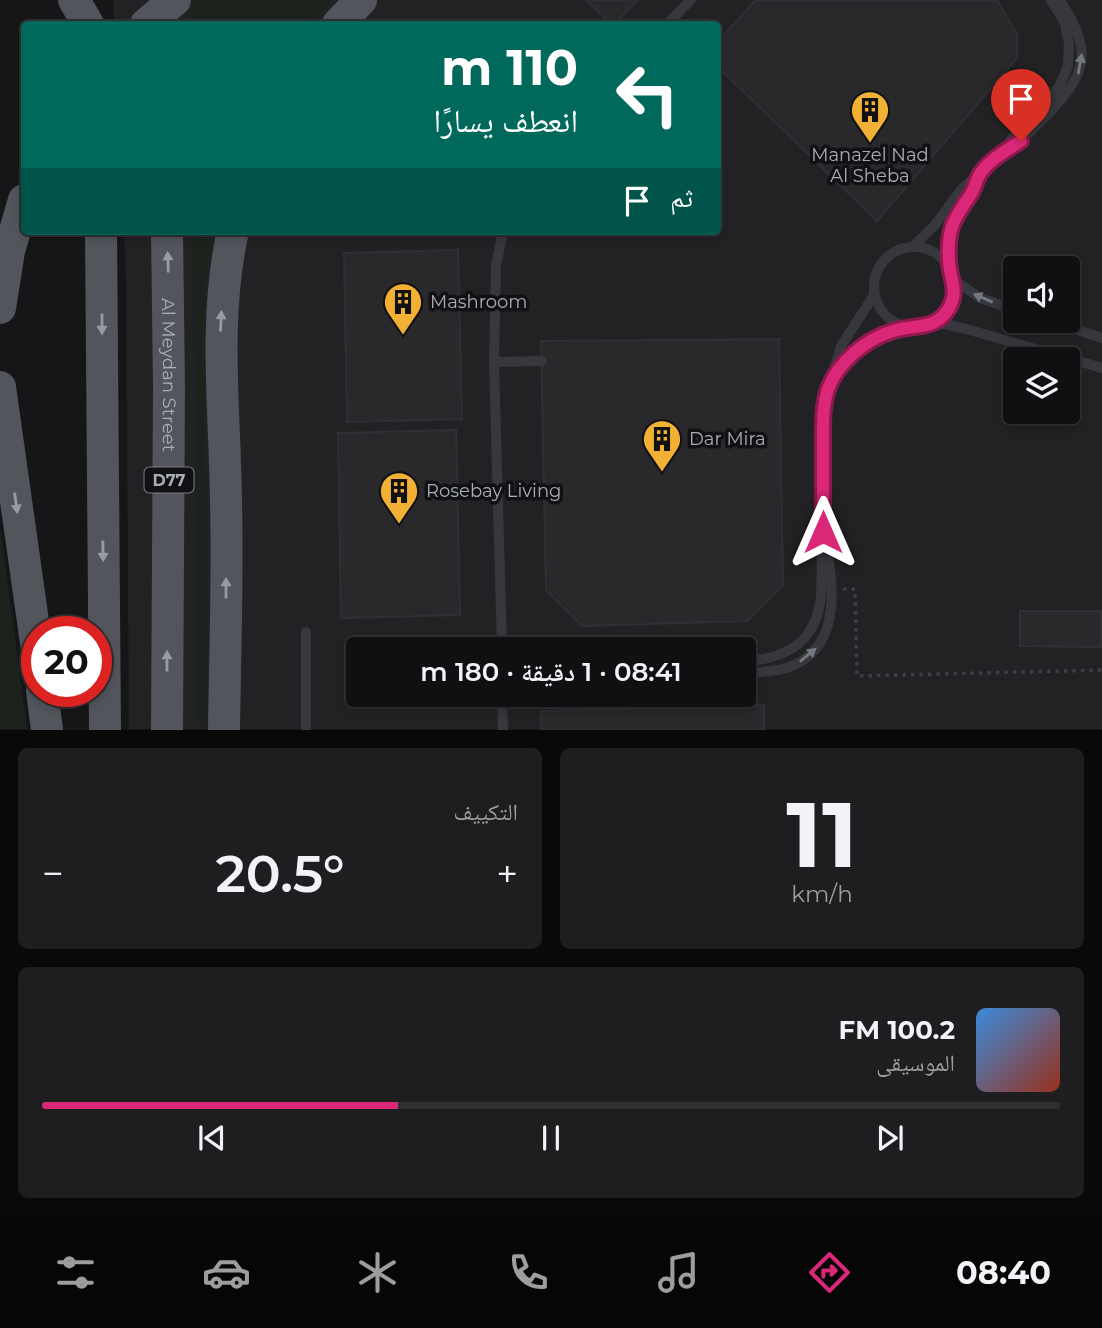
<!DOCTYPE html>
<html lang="ar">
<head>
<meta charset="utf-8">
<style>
  body { margin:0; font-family:Montserrat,"Noto Naskh Arabic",sans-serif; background:#1e1e20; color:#f1f3f6; direction:rtl; height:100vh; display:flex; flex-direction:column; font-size:26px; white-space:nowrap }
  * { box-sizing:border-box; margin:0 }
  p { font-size:23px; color:#9c9d9f }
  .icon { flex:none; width:38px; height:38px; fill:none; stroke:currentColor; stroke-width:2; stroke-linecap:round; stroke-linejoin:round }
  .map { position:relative; height:730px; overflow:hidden; direction:ltr }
  .panel { display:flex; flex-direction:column; gap:18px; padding:18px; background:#09090a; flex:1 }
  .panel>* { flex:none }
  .top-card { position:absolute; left:21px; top:21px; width:700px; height:214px; border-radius:7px; box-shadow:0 4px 10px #0003,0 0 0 2px #303032; direction:rtl; background:#00695c; color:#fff; overflow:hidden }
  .fabs { position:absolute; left:1003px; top:256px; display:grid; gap:14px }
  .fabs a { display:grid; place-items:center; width:77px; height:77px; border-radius:7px; background:#101012; box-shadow:0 4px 10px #0003,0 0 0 2px #303032; font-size:35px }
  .speed { position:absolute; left:21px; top:616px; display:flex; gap:14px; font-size:35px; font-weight:700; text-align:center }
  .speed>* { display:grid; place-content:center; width:91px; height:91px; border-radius:50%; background:#101012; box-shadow:0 4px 10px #0003,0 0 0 2px #303032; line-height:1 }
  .speed .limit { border:10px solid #d22; background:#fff; color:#111 }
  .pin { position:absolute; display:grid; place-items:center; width:60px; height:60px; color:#fff; margin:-72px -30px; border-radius:50% 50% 50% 0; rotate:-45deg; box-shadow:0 0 7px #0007 }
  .pin .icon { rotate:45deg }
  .me { position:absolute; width:77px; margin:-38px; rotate:0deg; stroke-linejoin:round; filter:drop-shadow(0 0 5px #0008) }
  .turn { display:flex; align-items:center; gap:24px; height:147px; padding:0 28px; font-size:32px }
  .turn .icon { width:91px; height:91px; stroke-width:2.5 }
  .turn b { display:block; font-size:49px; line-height:60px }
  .then { display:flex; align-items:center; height:66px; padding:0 28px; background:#0003; gap:14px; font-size:26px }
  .big { font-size:52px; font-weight:600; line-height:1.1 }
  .panel .widget { flex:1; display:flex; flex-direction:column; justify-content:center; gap:10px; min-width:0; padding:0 24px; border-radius:10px; background:#1e1e20 }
  .panel .dial { align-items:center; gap:0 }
  .dial b { font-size:91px; line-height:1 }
  .song { display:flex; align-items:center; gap:21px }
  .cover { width:84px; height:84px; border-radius:10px; background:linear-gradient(135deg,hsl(210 70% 55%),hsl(10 70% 35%)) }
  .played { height:7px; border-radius:4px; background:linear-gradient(90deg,#db2777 35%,#303032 35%) }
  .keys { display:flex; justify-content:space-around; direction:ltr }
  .heat { display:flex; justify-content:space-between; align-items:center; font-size:38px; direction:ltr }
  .panel .tiles { flex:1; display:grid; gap:18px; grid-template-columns:1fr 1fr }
  .widget:last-child { grid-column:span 2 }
  .trip { position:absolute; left:346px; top:637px; width:410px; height:70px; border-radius:7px; background:#101012; box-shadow:0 4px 10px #0003,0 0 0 2px #303032; font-weight:600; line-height:70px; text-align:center; direction:rtl }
  .tab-bar { display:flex; height:112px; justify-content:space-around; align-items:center; background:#060607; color:#9c9d9f }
  .tab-bar .icon { width:49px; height:49px }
  .tab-bar .on { color:#db2777 }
  .tab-bar b { font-size:32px; color:#f1f3f6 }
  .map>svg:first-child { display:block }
  .built { fill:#222225; fill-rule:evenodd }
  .green { fill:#1c231d }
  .building { fill:#29292c; stroke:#303034; stroke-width:2 }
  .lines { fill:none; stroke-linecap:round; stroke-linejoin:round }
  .path { stroke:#3d3f44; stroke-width:3.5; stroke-dasharray:3.5 5; stroke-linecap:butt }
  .service { stroke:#37383d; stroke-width:10 }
  .primary { stroke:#53555c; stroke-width:32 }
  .primary-bridge { stroke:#53555c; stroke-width:32 }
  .oneway { fill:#757881 }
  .oneway2 { fill:#979ba6 }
  .route-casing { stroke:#8e194d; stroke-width:18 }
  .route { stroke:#db2777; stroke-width:12 }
  .labels { text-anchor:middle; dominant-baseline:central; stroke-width:7; stroke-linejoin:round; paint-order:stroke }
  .shield { fill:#111113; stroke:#7b7e86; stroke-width:2 }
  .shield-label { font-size:16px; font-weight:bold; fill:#a8adb8 }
  .poi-label { font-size:18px; fill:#a8adb8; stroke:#111113; text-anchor:start }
  .street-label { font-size:18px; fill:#a8adb8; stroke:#111113 }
</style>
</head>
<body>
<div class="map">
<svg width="1102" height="730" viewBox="0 0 1102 730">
  <rect width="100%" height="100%" fill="#161618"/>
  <path class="built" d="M113,0H1102V729H129L126,279L124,231H718V24H114ZM1015,268H1068V320H1015ZM1015,359H1068V411H1015ZM359,649H744V695H359Z"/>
  <g class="green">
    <polygon points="187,0 334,0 312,24 188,24"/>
    <polygon points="194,231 213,231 205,281 201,365 205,370 206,725 197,725"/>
    <polygon points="0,529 3,547 27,729 0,729"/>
  </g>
  <g class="building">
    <polygon points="586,0 638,0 614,24 611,24"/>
    <polygon points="756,0 997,0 1017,34 1017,58 877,221 718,67 718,41"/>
    <polygon points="458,250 462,419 347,422 344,253"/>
    <polygon points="1005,254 1017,257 1014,269 1002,266"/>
    <polygon points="779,339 783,585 747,621 582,626 546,590 541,341"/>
    <polygon points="456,430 460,615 341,618 338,433"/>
    <polygon points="1020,611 1101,611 1101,647 1020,646"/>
    <polygon points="764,705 764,730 541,730 541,711"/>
  </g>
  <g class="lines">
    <polyline class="path" points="843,589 855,589 857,676 1102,670"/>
    <g class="service">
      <polyline points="667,24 691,0"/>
      <path d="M1005,150C1023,142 1034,128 1047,115C1089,72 1092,51 1060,0"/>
      <circle cx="914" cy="287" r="40"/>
      <polyline points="912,247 935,225 961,190 1005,150 1012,138 1059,87 1068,66 1069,44 1065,23 1051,0"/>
      <path d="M949,266C949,251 947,235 953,221C960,205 972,193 979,177"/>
      <polyline points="954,280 980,298 1015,310"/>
      <polyline points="1047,320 1102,338"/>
      <polyline points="935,322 966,329 1102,368"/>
      <polyline points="494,362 542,361"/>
      <path d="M833,380C851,352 874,335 907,327"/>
      <polyline points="306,632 306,730"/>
      <polyline points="502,649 494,362 496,266 503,231"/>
      <path d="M744,662C787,658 816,643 821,596L826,397L841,346L874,295"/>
      <path d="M744,673C758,672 773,672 787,668C840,650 835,591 826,546"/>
      <polyline points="502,695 503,730"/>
    </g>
    <g class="primary">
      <polyline points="74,0 88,24"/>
      <polyline points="338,24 361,0"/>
      <polyline points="101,231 105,730"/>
      <path id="s1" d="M167,231L169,386L167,730"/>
      <polyline points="0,308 9,251 24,200"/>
      <polyline points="0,387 37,650"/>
      <polyline points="42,691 47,730"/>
      <path d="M224,730C225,653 228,577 226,501C225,411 213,320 233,231"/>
    </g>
    <polyline class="primary-bridge" points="146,24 175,0"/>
  </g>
  <defs><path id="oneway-solid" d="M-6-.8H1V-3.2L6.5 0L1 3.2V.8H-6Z" transform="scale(1.75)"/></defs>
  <g class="oneway">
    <use href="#oneway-solid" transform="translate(1080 64) rotate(-80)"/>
    <use href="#oneway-solid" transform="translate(983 298) rotate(-157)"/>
    <use href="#oneway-solid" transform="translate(808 655) rotate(-39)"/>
  </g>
  <g class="oneway2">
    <use href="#oneway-solid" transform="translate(168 262) rotate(-92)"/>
    <use href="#oneway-solid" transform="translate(221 321) rotate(-88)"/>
    <use href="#oneway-solid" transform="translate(102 324) rotate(90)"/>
    <use href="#oneway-solid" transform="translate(16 503) rotate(82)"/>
    <use href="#oneway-solid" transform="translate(103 551) rotate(89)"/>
    <use href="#oneway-solid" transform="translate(226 588) rotate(-90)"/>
    <use href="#oneway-solid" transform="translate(167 661) rotate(-90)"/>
  </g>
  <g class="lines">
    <g class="route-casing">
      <path id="route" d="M823,532C823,504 823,476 823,447C823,428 822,407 828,389C838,362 866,339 893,331C914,324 936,331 949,308C959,291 950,279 949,262C947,228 953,221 971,194C975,188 976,180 980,174C989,160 1007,150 1021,141"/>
    </g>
    <use href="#route" class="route"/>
  </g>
  <defs>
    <g id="building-pin" transform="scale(2.0125)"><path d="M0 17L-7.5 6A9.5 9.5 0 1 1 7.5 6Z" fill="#f2b134" stroke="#111113"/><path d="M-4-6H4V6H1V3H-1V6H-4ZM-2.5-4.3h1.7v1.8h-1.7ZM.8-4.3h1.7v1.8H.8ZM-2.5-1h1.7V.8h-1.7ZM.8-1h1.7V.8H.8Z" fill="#111"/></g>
  </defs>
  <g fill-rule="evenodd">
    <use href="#building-pin" x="870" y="110"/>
    <use href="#building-pin" x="403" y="302"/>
    <use href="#building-pin" x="662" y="439"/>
    <use href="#building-pin" x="399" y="491"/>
  </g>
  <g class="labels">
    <rect class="shield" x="144.5" y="467.5" width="49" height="25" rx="5"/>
    <g class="shield-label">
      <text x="169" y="480">D77</text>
    </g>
    <g class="poi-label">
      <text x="870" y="155" text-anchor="middle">Manazel Nad<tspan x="870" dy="21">Al Sheba</tspan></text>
      <text x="430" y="302">Mashroom</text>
      <text x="689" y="439">Dar Mira</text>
      <text x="426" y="491">Rosebay Living</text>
    </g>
    <g class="street-label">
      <text stroke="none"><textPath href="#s1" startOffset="144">Al Meydan Street</textPath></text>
    </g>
  </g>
</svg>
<div class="fabs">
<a><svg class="icon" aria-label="sound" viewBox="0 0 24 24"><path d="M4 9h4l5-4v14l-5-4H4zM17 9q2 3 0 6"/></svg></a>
<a><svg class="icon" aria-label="layers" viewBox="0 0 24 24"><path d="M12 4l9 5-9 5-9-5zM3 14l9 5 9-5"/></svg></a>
</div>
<div class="speed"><div class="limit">20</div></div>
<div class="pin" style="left:1021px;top:141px;background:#d93025"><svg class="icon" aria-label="arrive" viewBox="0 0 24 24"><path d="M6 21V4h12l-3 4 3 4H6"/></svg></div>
<svg class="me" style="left:823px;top:532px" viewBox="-20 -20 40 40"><path d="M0-17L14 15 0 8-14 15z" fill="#db2777" stroke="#fff" stroke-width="4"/></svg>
<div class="trip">08:41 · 1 دقيقة · 180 m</div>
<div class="top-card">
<div class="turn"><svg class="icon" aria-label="left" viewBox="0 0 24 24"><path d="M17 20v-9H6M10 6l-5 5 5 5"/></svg><div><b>110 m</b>انعطف يسارًا</div></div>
<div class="then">ثم<svg class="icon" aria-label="arrive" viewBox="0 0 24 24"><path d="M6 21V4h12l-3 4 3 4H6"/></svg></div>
</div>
</div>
<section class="panel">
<div class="tiles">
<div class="widget dial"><b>11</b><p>km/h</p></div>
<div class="widget"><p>التكييف</p>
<div class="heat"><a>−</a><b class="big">20.5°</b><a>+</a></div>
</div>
<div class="widget">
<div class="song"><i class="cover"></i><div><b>100.2 FM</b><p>الموسيقى</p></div></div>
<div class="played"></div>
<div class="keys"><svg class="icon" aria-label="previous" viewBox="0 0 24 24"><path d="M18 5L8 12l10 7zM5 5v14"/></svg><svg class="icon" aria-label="pause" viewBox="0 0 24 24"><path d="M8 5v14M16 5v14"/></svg><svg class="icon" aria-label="next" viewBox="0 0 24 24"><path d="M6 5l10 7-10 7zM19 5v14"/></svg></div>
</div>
</div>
</section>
<nav class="tab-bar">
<b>08:40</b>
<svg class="icon on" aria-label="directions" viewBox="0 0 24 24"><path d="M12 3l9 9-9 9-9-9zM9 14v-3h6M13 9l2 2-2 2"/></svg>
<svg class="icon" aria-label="music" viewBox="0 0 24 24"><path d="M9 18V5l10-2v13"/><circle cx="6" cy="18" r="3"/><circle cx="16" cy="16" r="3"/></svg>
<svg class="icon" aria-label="phone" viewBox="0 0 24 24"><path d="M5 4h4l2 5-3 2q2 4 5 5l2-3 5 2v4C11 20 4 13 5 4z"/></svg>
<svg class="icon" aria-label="climate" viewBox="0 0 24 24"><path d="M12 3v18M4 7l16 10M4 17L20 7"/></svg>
<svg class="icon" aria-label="car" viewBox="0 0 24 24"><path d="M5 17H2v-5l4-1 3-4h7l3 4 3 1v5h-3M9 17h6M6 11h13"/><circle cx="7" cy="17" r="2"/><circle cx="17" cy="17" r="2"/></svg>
<svg class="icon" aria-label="filters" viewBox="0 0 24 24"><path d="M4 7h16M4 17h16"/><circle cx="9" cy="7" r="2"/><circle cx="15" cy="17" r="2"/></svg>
</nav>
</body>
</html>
